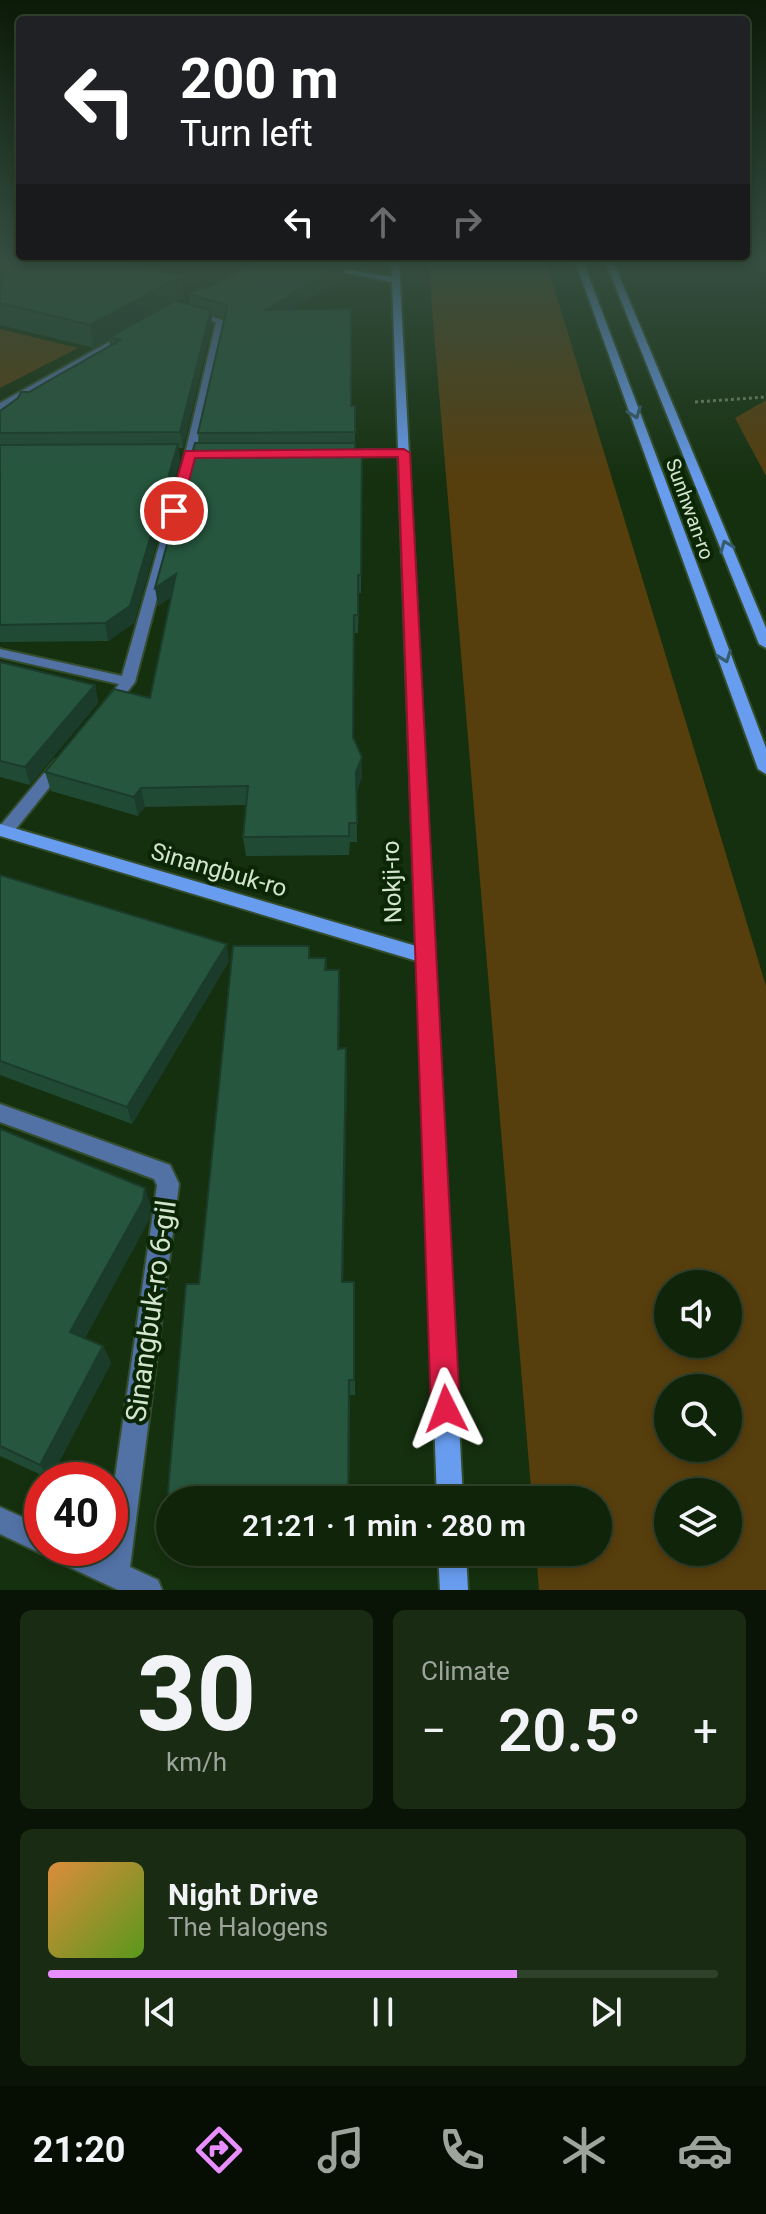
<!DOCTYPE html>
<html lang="en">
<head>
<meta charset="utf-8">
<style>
  body { margin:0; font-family:Roboto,sans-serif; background:#192c13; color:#f1f3f6; height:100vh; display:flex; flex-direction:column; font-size:30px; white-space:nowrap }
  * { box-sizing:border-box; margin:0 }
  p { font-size:26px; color:#9ca49c }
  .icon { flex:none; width:44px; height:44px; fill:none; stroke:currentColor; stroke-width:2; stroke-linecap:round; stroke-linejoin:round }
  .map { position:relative; height:1590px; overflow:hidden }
  .details { display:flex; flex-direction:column; gap:20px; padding:20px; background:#091406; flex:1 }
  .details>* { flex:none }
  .top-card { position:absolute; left:16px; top:16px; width:734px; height:244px; border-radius:8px; box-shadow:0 4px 12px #0003,0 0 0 2px #30412b; background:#202124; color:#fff; overflow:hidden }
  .buttons { position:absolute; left:654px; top:1270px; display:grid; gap:16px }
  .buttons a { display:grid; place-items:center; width:88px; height:88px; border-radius:50%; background:#10240a; box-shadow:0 4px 12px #0003,0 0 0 2px #30412b; font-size:40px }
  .speed { position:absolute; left:24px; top:1462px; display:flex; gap:16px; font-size:40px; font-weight:700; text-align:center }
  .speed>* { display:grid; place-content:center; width:104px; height:104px; border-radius:50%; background:#10240a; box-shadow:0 4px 12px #0003,0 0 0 2px #30412b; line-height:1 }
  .speed .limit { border:12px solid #d22; background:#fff; color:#111 }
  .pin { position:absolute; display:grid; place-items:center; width:68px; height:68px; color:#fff; margin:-34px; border:4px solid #fff; border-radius:50%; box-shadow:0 2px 8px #0007 }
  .me { position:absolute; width:88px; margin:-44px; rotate:357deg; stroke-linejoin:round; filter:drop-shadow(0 0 6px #0008) }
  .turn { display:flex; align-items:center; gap:28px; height:168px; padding:0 32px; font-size:36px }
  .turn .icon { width:104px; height:104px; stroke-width:2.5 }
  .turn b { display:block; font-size:56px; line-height:68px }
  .lanes { display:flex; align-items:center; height:76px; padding:0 32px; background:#0003; justify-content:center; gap:40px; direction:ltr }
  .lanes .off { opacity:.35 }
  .big { font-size:60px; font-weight:600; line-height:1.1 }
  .details .widget { flex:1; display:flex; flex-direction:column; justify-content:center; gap:12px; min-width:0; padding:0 28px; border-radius:12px; background:#192c13 }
  .details .dial { align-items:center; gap:0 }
  .dial b { font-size:104px; line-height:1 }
  .song { display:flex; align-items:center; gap:24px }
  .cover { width:96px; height:96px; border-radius:12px; background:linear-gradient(135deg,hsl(30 70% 55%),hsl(90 70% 35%)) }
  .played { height:8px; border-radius:4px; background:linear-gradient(90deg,#e98efe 70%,#30412b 70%) }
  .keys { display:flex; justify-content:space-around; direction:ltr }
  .heat { display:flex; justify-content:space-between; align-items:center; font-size:44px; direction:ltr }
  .details .tiles { flex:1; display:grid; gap:20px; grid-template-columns:1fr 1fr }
  .widget:last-child { grid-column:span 2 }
  .trip { position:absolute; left:156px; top:1486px; width:456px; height:80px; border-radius:40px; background:#10240a; box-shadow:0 4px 12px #0003,0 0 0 2px #30412b; font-weight:600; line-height:80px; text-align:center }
  .dock { display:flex; height:128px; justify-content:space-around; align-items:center; background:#060e04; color:#9ca49c }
  .dock .icon { width:56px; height:56px }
  .dock .selected { color:#e98efe }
  .dock b { font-size:36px; color:#f1f3f6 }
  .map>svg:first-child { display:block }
  .green { fill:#573e0d; fill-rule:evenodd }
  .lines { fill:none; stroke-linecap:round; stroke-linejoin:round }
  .street-casing { stroke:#334d2d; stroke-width:4 }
  .secondary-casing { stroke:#334d2d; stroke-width:4 }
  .path { stroke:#6f866a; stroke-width:3; stroke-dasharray:3 3; stroke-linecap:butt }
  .street { fill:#5272a6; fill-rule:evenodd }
  .secondary { fill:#689cef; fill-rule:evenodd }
  .wall { fill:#214a35 }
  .shaded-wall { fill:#1b3c2b }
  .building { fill:#26563e; stroke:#1b3c2b; stroke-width:2 }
  .oneway { stroke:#355b6e }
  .route { fill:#e11d48; stroke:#92132f; stroke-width:2 }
  .labels { text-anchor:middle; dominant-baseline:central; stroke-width:8; stroke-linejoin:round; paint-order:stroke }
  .far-street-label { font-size:20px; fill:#d3e4cf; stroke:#0b2604 }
  .street-label { font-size:24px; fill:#d3e4cf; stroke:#0b2604 }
  .near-street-label { font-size:28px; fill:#d3e4cf; stroke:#0b2604 }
</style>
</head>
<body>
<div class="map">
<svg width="766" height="1590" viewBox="0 0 766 1590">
  <rect width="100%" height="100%" fill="#15300e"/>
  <g class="green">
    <path d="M428,261H546L766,986V1590H539L536,1552H598V1500H532ZM668,1284H728V1344H668ZM668,1388H728V1448H668ZM668,1492H728V1552H668Z"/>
    <polygon points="0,329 78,348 0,388"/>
    <polygon points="766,400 766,476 735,418"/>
  </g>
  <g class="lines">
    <g class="street-casing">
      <g id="street">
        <polygon points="194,311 225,321 195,454 135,682 113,710 108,712 101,707 119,684 0,657 0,649 122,676 185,454 216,322 191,316 191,312"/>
        <polygon points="127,332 132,335 130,337 0,410 0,403"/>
        <polygon points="404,450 408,451 408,455 342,456 337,453 342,450"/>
        <polygon points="60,759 68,764 65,768 11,835 0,835 0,826 55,760"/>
        <polygon points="0,1104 170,1165 179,1184 130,1567 158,1580 162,1590 118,1590 50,1558 48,1551 42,1554 0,1534 0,1507 42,1526 42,1548 90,1548 104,1555 105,1548 110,1548 110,1512 157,1185 154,1179 0,1122"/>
      </g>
    </g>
    <g class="secondary-casing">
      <g id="secondary">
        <polygon points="391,261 399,261 400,280 463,1500 437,1500 417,961 0,836 0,824 416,946 392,282 319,268 323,266 392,277"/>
        <polygon points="575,261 583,261 766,748 766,774 758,769"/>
        <polygon points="605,261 613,261 766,628 766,648 759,644"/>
        <polygon points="438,1552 466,1552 468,1590 440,1590"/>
      </g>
    </g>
    <polyline class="path" points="695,402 766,397"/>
    <use href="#street" class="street"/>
    <use href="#secondary" class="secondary"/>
  </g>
  <g class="wall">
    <polygon points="260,261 365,261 366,263 357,268 343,266 344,276 290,310 352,406 355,406 355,449 362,449 361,593 359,593 358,633 354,633 354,738 362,757 362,776 357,791 357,842 350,842 349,855 246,856 243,837 246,805 145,807 138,816 51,791 45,772 150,698 171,597 158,606 199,443 198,433 224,318 211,314 212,324 183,448 178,448 180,460 134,623 108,641 0,642 0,411 29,392 110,346 109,339 94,348 0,325 0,262 184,298 177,302 190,305 189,294 206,289"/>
    <polygon points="0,662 95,685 98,703 30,785 0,777"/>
    <polygon points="0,875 229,961 132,1124 0,1075"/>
    <polygon points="310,958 326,958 327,970 340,989 339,1049 347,1067 343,1282 355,1298 355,1395 350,1395 349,1500 170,1500 199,1284"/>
    <polygon points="0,1129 151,1207 149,1220 85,1338 103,1346 111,1363 50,1479 0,1456"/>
    <polygon points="193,1552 349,1552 348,1564 225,1566 200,1560"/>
  </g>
  <g class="shaded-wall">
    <polygon points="357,261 365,261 366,263 357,268"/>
    <polygon points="343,263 344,276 267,324 266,310"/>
    <polygon points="182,276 184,298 112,338 109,337 109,339 94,348 90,325"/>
    <polygon points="211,310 212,324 183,448 180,432"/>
    <polygon points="178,444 180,460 134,623 108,641 105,623"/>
    <polygon points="176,574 179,592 158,606 155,588"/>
    <polygon points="95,685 98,703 30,785 25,767"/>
    <polygon points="362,757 362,776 357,791 357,842 356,772"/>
    <polygon points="141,788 145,807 138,816 134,797"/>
    <polygon points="227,944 229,961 132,1124 127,1107"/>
    <polygon points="339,970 340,989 339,1068 338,1049"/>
    <polygon points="346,1048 347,1067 343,1299 342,1282"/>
    <polygon points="145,1188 151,1207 149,1220 79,1349 70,1332"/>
    <polygon points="103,1346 111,1363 50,1479 40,1465"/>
    <polygon points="349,1380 349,1500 348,1500"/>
  </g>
  <g class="building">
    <polygon points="2,261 110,261 182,276 90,325 0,303 0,262"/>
    <polygon points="260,261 328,261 343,263 266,310 351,309 351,406 355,406 355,432 198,433 227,308 224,304 189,294 200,288 206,289"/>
    <polygon points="175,301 211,310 180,432 0,433 0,411 18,398 21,392 29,392 120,340 109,337"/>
    <polygon points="195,443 355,443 355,449 362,449 361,575 358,575 358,615 354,615 353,737 362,757 356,772 357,823 349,823 349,836 243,837 248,786 141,788 134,797 45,772 114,689 150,698 176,574 155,588"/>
    <polygon points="178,444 130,606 105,623 0,625 0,445"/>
    <polygon points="0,662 95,685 25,767 0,761"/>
    <polygon points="0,875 227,944 127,1107 0,1061"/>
    <polygon points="233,946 309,946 309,958 326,958 325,970 339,970 338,1049 346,1048 342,1282 354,1282 354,1380 349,1380 348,1500 170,1500 170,1502 168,1491 186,1284 199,1284"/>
    <polygon points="0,1129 145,1188 143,1201 70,1332 103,1346 40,1465 0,1446"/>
    <polygon points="208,1552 347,1552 347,1553 221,1555"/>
  </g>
  <defs><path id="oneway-chevron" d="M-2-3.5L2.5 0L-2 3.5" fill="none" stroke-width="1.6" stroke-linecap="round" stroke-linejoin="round" transform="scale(2)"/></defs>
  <g class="oneway">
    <use href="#oneway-chevron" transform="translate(635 413) rotate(70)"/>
    <use href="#oneway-chevron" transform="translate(726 546) rotate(-112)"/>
    <use href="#oneway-chevron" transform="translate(725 657) rotate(70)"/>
  </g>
  <linearGradient id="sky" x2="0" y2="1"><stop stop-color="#0c1a08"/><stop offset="0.54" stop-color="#354e41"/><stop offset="1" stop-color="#354e41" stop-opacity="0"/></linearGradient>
  <rect width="766" height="483" fill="url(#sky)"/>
  <polygon class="route" points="404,449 410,453 460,1409 456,1419 446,1424 436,1419 431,1409 398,457 195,458 181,511 174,515 168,511 185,451"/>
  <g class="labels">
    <g class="far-street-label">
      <text transform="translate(690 509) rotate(70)">Sunhwan-ro</text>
    </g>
    <g class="street-label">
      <text transform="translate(219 870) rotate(16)">Sinangbuk-ro</text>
      <text transform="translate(392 882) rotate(-92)">Nokji-ro</text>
    </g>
    <g class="near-street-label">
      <text transform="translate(151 1311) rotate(-82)">Sinangbuk-ro 6-gil</text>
    </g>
  </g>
</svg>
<div class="buttons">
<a><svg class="icon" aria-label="sound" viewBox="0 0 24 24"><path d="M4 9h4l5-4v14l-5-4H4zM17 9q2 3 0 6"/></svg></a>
<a><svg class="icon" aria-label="search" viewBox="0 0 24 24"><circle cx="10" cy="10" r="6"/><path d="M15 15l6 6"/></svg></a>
<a><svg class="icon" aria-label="layers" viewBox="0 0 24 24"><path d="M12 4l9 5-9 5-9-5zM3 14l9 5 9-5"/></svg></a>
</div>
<div class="speed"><div class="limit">40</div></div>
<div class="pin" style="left:174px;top:511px;background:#d93025"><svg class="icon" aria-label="arrive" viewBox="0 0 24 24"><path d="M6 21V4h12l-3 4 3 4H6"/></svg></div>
<svg class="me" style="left:446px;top:1409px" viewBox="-20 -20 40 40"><path d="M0-17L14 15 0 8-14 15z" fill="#e11d48" stroke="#fff" stroke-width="4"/></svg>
<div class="trip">21:21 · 1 min · 280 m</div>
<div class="top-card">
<div class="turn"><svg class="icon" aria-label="left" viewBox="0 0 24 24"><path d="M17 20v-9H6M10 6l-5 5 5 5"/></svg><div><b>200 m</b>Turn left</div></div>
<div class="lanes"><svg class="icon" aria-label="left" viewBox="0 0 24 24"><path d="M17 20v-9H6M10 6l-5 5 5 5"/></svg><svg class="icon off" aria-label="ahead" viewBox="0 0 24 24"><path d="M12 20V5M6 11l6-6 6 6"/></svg><svg class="icon off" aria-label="right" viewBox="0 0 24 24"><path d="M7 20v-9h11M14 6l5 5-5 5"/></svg></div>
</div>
</div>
<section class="details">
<div class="tiles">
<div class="widget dial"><b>30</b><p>km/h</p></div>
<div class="widget"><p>Climate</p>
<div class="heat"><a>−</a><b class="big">20.5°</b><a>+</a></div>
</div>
<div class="widget">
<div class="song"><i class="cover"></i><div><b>Night Drive</b><p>The Halogens</p></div></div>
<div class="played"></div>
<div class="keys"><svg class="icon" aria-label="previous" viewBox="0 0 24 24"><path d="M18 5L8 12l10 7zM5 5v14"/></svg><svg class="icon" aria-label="pause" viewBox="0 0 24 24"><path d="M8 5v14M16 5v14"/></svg><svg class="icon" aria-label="next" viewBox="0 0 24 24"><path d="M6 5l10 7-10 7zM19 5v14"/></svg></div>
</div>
</div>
</section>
<nav class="dock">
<b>21:20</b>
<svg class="icon selected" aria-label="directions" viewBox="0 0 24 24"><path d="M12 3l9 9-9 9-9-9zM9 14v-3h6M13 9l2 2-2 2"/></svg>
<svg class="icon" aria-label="music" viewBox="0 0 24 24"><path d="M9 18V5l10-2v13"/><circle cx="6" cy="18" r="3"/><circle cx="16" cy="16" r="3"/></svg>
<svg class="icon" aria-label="phone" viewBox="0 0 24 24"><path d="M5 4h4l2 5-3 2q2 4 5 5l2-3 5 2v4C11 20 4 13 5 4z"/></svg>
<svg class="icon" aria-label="climate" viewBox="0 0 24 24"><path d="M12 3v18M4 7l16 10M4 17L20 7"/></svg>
<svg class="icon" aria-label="car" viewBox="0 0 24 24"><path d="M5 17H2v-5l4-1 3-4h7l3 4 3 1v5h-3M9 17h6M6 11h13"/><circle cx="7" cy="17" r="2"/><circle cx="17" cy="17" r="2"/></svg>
</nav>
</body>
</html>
